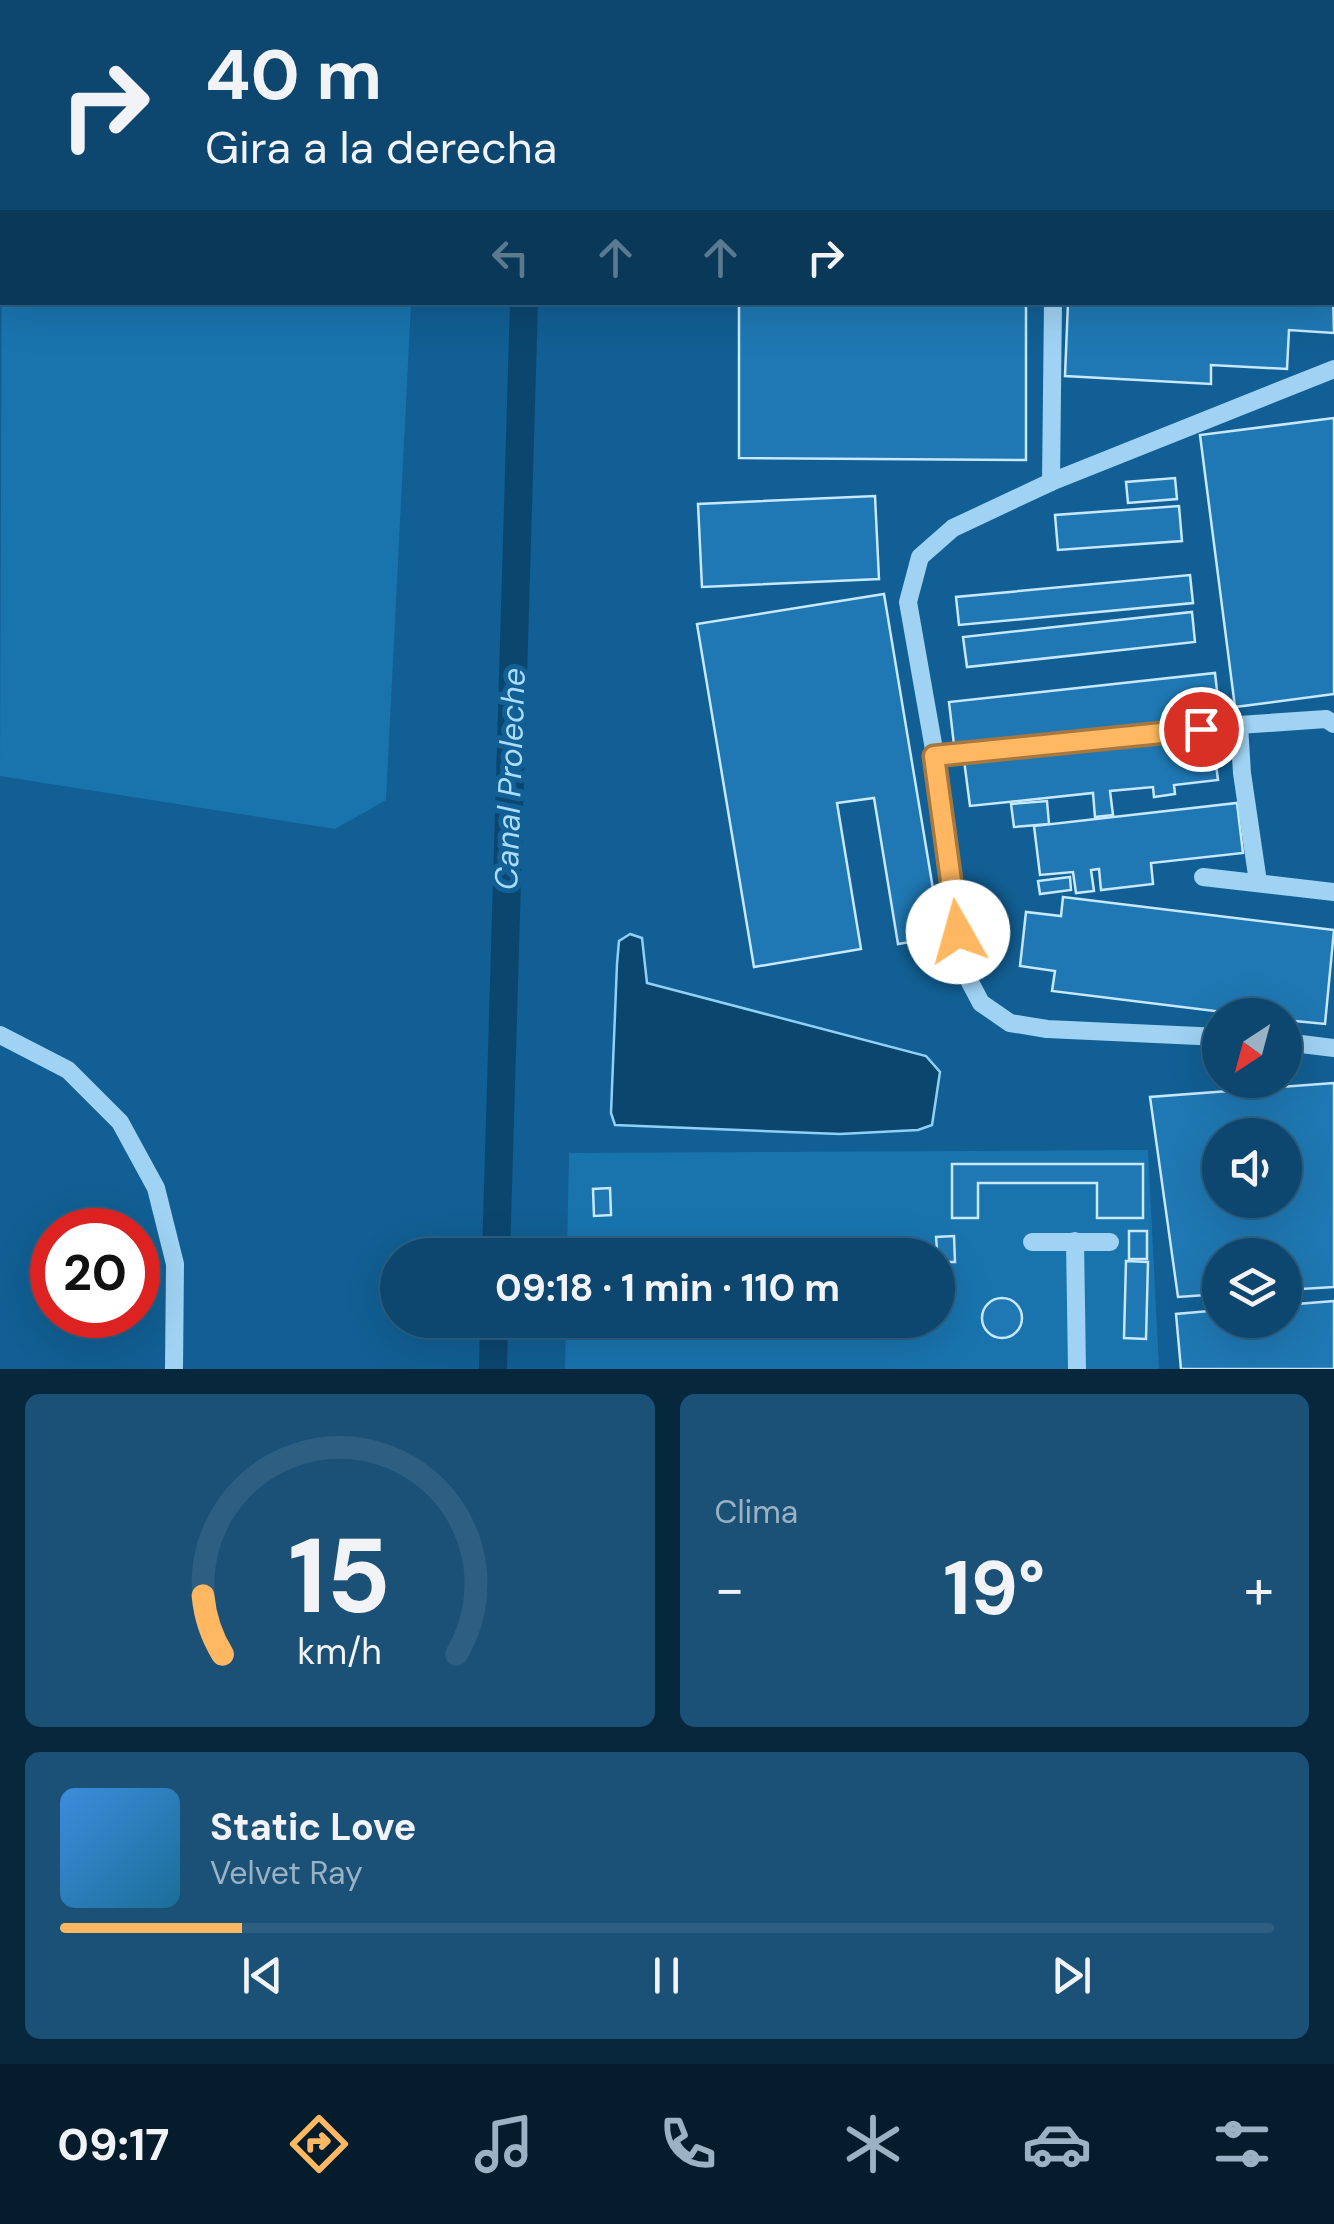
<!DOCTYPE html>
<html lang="es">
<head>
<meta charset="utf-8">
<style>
  body { margin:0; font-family:"DM Sans",sans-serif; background:#1b5177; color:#f1f3f6; height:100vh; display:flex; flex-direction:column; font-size:38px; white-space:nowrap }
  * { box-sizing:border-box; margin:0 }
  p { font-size:32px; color:#9ab2c3 }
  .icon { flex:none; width:55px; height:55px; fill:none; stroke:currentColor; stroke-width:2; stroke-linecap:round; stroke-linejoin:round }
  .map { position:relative; height:1369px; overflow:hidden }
  .sheet { display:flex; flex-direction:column; gap:25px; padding:25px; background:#07273d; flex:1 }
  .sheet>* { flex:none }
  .hud { position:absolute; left:0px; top:0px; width:1335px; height:305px; box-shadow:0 10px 40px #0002,0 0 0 2px #2d5f82; background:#0d476f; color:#f1f3f6; overflow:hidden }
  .needle { width:65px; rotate:216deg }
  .fabs { position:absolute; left:1202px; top:998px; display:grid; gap:20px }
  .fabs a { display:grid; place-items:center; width:100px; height:100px; border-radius:50%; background:#0d476f; box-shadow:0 10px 40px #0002,0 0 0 2px #2d5f82; font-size:50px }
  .speed { position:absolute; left:30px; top:1208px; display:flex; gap:20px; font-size:50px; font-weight:700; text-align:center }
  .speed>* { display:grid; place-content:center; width:130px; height:130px; border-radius:50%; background:#0d476f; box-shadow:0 10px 40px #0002,0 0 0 2px #2d5f82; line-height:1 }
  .speed .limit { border:15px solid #d22; background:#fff; color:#111 }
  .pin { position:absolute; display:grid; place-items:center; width:85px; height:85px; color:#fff; margin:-42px; border:5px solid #fff; border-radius:50%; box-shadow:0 2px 10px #0007 }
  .me { position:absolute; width:110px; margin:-55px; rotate:353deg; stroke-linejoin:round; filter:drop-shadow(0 0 8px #0008) }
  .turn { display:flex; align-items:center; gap:35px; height:210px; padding:0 40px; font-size:45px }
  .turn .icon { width:130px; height:130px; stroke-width:2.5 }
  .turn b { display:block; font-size:70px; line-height:85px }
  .lanes { display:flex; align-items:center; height:95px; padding:0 40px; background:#0003; justify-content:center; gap:50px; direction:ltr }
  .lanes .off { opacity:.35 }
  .big { font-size:75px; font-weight:700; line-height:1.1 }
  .sheet .tile { flex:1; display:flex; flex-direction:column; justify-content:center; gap:15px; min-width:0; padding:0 35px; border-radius:15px; background:#1b5177 }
  .sheet .dial { align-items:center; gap:0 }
  .dial svg { height:260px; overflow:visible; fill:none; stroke:#2d5f82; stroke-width:7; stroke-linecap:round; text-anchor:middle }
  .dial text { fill:#f1f3f6; stroke:none }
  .song { display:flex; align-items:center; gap:30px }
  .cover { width:120px; height:120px; border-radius:15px; background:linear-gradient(135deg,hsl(210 70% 55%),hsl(200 70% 35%)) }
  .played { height:10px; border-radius:5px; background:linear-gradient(90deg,#ffb861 15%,#2d5f82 15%) }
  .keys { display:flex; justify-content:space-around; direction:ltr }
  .heat { display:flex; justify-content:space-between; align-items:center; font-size:55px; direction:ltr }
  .sheet .tiles { flex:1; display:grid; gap:25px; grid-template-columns:1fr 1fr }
  .tile:last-child { grid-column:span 2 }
  .trip { position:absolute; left:380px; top:1238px; width:575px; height:100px; border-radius:50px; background:#0d476f; box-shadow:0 10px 40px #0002,0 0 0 2px #2d5f82; font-weight:700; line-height:100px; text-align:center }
  .tab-bar { display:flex; height:160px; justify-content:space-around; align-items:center; background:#051c2c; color:#9ab2c3 }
  .tab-bar .icon { width:70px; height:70px }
  .tab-bar .active { color:#ffb861 }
  .tab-bar b { font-size:45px; color:#f1f3f6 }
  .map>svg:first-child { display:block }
  .green { fill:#1974ae }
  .water { fill:#0b466f; stroke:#91d0f6; stroke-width:2.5 }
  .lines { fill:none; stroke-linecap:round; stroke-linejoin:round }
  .canal { stroke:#0b466f; stroke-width:28 }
  .building { fill:#1f78b3; stroke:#c7e8fd; stroke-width:2.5; fill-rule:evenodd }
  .minor { stroke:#9fd2f3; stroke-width:18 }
  .route-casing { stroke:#a6783f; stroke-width:25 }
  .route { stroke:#ffb861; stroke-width:18 }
  .labels { text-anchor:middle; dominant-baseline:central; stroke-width:10; stroke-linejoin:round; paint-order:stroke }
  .water-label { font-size:32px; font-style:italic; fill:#abdcfa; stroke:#115f94 }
</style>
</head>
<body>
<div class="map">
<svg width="1334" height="1369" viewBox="0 0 1334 1369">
  <rect width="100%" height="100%" fill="#115f94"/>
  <g class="green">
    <polygon points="23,0 426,0 426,2"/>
    <polygon points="2,202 2,302 411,303 386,800 335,829 0,776"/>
    <polygon points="1148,1150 1159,1369 565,1369 566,1320 938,1320 938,1255 567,1255 569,1153"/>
  </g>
  <polygon class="water" points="630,934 642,938 647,983 926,1056 940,1072 932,1125 918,1130 840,1134 615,1125 611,1113 617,964 619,941"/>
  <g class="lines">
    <g class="canal">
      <polyline points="533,2 533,0"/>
      <polyline points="496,1255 524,302"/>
      <polyline points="493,1369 494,1320"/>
    </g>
  </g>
  <g class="building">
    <rect x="703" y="0" width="321" height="2"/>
    <polygon points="1076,0 1334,0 1334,127 1332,2"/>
    <rect x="1332" y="153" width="2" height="109"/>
    <polygon points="1332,262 1334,333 1289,330 1287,369 1211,365 1211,384 1065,376 1068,302 1332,302"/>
    <polygon points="739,302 1026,302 1026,460 739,458"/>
    <polygon points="1334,418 1334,694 1235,707 1200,435"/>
    <polygon points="1175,478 1177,499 1128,503 1126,482"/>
    <polygon points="875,496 879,579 702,587 698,504"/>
    <polygon points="1179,506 1182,541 1058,550 1055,515"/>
    <polygon points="1190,575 1193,603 959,625 956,597"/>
    <polygon points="884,594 941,937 898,944 874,798 837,803 861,949 754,967 697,624"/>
    <polygon points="1192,612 1195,642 967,667 963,637"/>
    <polygon points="1215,673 1220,717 954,745 949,702"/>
    <polygon points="1212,733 1218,780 1174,785 1175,794 1154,797 1153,787 1110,791 1113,815 1095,817 1093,793 970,806 964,760"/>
    <polygon points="1047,801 1049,824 1014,827 1011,804"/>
    <polygon points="1237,803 1243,853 1151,863 1153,884 1101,890 1099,869 1091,870 1094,891 1076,893 1073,872 1040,875 1034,826"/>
    <polygon points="1070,877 1071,890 1040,894 1038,881"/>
    <polygon points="1063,897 1334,930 1325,1024 1285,1020 1285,1015 1247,1015 1052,991 1055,971 1020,966 1026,912 1061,916"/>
    <path d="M1334,1083V1287L1285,1290V1255H1220V1294L1178,1297L1150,1097ZM1220,1135H1285V1200H1220Z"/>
    <polygon points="952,1164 1143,1164 1143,1218 1097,1218 1097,1183 978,1183 978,1218 952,1218"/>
    <polygon points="610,1188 611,1215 594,1216 593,1189"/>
    <rect x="1129" y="1231" width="18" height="28"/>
    <polygon points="954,1236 955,1262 938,1262 936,1237"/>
    <polygon points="1126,1261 1148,1262 1146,1339 1124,1338"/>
    <circle cx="1002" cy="1318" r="20"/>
    <polygon points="1334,1301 1334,1369 1181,1369 1176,1314 1220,1310 1220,1320 1285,1320 1285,1305"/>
  </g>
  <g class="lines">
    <g class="minor">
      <polyline points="1056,2 1056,0"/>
      <polyline points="1051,482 1053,302"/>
      <polyline points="935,755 1239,725"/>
      <polyline points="1203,877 1334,892"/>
      <polyline points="1258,882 1242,773 1239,725 1326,719 1334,724"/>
      <polyline points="0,1035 68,1070 120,1122 156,1188 175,1264 174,1369"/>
      <polyline points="1220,1037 1047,1029 1010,1023 981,1003 962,967 935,755 908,602 920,557 953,528 1051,482 1334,369"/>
      <polyline points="1285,1042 1334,1048"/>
      <polyline points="1075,1241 1077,1369"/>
      <polyline points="1032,1242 1110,1242"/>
    </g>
  </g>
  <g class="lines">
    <g class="route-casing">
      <polyline id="route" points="958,932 934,756 1201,729"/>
    </g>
    <use href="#route" class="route"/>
  </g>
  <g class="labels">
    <g class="water-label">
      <text transform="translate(510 779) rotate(-88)">Canal Proleche</text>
    </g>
  </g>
</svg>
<div class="fabs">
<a><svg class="needle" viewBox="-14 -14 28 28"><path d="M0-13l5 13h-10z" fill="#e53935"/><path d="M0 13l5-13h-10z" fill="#9ab2c3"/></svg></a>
<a><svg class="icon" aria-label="sound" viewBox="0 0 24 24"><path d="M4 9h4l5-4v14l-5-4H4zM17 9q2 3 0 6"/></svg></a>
<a><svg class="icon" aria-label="layers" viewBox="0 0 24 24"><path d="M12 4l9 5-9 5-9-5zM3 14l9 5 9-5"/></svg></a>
</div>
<div class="speed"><div class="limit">20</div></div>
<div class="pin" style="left:1201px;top:729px;background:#d93025"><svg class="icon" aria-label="arrive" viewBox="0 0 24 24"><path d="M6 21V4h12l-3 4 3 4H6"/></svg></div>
<svg class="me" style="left:958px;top:932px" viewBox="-20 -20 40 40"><circle r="19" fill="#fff"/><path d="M0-13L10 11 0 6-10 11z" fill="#ffb861"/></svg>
<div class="trip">09:18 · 1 min · 110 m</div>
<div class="hud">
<div class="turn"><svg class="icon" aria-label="right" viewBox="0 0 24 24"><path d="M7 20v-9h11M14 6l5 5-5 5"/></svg><div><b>40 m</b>Gira a la derecha</div></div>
<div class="lanes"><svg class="icon off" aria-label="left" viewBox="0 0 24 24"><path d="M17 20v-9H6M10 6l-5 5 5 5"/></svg><svg class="icon off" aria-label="ahead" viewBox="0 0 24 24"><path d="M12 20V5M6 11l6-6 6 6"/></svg><svg class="icon off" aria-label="ahead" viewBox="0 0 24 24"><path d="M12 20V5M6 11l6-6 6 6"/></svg><svg class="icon" aria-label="right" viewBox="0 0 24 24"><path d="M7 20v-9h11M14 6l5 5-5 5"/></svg></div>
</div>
</div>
<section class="sheet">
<div class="tiles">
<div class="tile dial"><svg viewBox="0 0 100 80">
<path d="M14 69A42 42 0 1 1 86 69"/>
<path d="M14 69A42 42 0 0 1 8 51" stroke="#ffb861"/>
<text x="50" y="56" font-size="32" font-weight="700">15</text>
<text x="50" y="72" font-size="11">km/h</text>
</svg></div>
<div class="tile"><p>Clima</p>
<div class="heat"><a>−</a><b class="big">19°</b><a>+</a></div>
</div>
<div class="tile">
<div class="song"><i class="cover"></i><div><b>Static Love</b><p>Velvet Ray</p></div></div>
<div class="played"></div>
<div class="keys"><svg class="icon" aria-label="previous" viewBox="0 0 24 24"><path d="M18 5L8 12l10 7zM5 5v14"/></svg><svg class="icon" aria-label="pause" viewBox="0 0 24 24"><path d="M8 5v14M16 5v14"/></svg><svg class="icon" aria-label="next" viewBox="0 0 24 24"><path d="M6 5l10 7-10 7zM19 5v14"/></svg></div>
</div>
</div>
</section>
<nav class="tab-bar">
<b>09:17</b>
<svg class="icon active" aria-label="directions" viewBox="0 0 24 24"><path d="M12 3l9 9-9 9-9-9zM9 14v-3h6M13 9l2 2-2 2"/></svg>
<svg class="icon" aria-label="music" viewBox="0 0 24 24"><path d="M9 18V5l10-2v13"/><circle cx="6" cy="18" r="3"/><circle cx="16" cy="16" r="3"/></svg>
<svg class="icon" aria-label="phone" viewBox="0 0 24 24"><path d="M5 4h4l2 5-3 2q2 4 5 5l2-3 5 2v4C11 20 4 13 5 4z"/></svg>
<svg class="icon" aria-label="climate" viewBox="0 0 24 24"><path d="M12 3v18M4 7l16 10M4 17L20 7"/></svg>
<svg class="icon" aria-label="car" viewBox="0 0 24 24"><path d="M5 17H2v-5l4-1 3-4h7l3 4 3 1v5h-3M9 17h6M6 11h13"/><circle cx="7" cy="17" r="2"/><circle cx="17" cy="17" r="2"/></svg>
<svg class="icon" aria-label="filters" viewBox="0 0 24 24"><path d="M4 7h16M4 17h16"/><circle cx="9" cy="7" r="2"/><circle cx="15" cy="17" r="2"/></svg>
</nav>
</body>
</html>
